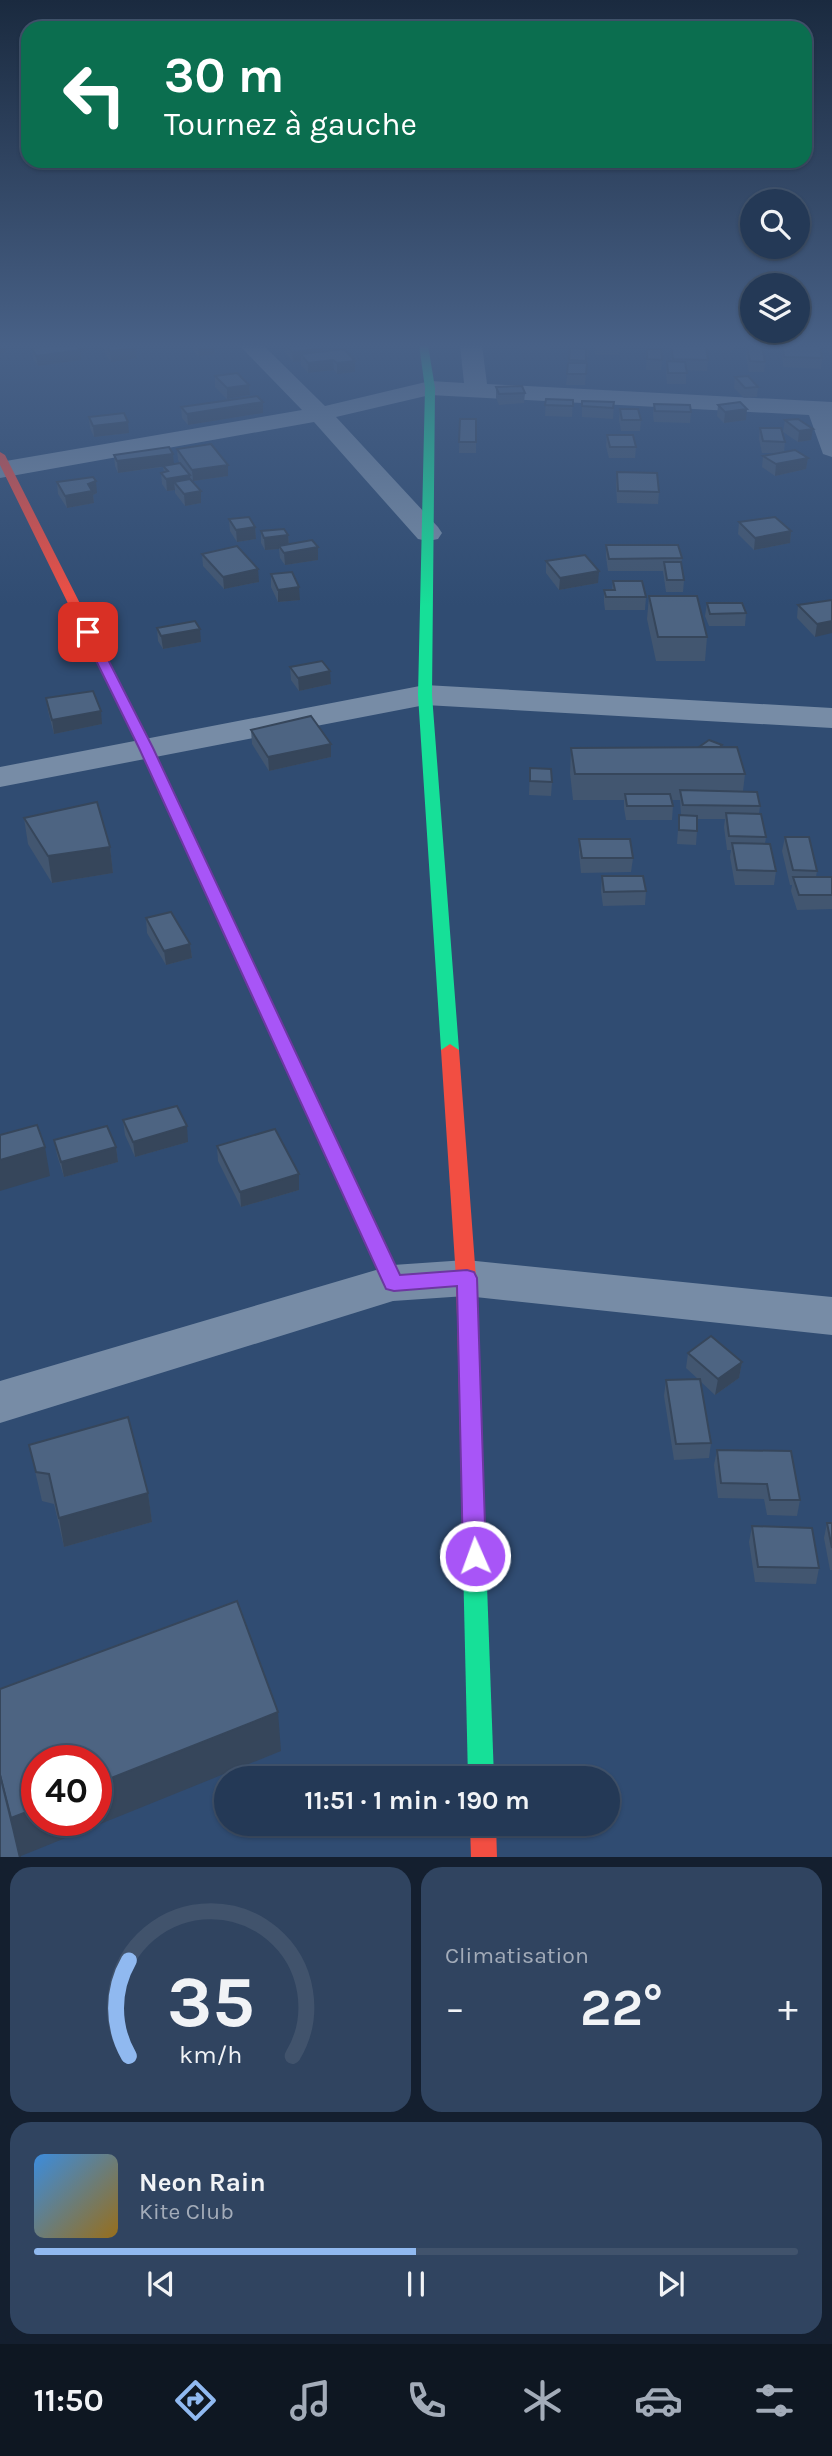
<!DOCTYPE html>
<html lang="fr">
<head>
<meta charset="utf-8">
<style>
  body { margin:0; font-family:Karla,sans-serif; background:#304460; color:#f1f3f6; height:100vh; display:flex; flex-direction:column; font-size:26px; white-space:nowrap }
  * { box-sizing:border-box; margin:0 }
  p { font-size:23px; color:#a3acb9 }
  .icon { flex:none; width:38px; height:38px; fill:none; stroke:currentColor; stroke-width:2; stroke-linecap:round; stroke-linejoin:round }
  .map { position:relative; height:1857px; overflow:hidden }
  .panel { display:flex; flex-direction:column; gap:10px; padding:10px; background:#141f2f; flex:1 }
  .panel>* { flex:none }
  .top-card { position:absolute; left:21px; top:21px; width:791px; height:147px; border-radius:21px; box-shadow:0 2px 5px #0004,0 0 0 2px #41536c; background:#0b6e4f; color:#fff; overflow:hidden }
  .buttons { position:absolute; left:740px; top:189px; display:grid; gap:14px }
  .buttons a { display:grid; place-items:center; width:70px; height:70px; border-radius:50%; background:#243956; box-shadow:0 2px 5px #0004,0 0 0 2px #41536c; font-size:35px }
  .speed { position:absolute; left:21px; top:1745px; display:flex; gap:14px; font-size:35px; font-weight:700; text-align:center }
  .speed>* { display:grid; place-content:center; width:91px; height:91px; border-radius:50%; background:#243956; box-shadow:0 2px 5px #0004,0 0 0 2px #41536c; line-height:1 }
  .speed .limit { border:10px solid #d22; background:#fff; color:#111 }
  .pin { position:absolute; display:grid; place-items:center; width:60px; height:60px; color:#fff; margin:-30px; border-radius:14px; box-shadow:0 4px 10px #0006 }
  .me { position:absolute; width:77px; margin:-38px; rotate:358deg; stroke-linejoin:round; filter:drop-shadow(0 0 5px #0008) }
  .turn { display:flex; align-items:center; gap:24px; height:147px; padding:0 28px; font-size:32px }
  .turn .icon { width:91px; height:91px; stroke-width:2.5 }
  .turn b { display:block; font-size:49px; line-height:60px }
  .big { font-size:52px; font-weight:700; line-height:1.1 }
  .panel .widget { flex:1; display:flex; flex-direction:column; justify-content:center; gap:10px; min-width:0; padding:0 24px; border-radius:21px; background:#304460 }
  .panel .dial { align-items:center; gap:0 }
  .dial svg { height:182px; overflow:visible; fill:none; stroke:#41536c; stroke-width:7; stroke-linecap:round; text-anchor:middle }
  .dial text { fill:#f1f3f6; stroke:none }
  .song { display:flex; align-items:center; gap:21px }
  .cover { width:84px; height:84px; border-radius:10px; background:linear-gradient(135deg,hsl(210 70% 55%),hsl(40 70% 35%)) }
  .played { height:7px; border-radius:4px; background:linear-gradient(90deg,#90b9f0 50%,#41536c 50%) }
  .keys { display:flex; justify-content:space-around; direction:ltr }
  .heat { display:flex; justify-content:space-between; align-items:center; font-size:38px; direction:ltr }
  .panel .tiles { flex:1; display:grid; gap:10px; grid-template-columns:1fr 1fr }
  .widget:last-child { grid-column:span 2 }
  .trip { position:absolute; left:214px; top:1766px; width:406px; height:70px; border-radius:35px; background:#243956; box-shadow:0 2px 5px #0004,0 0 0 2px #41536c; font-weight:700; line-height:70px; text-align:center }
  .menu { display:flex; height:112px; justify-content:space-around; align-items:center; background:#0e1722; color:#a3acb9 }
  .menu .icon { width:49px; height:49px }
  .menu .selected { color:#90b9f0 }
  .menu b { font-size:32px; color:#f1f3f6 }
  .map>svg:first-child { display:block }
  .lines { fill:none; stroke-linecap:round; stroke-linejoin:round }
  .street { fill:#778ca6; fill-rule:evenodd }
  .fast { fill:#16e098; fill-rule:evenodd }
  .jam { fill:#f24e42; fill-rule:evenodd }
  .wall { fill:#425670 }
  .shaded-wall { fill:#36465b }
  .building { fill:#4d6482; stroke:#36465b; stroke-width:2 }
  .route { fill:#a855f7; stroke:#6d37a1; stroke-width:2 }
</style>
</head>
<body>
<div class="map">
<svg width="832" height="1858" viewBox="0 0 832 1858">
  <rect width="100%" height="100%" fill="#304c72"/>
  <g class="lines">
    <g class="street">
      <polygon points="239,345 263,345 325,406 430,381 464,383 460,345 482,345 487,384 832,402 832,457 823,454 809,415 430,395 336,417 438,527 442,533 438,539 428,541 418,539 314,422 0,478 0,462 302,410"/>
      <polygon points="425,685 832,708 832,728 425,705 0,787 0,767"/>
      <polygon points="466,1260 832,1297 832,1335 466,1296 393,1301 0,1423 0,1381 393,1265"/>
    </g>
    <g class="fast">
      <polygon points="419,345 428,345 435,388 432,695 459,1050 450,1056 441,1050 418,695 425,388"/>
      <polygon points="185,828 192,832 403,1283 400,1288 393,1290 386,1288 383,1283 178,832"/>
      <polygon points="472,1466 480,1468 483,1475 494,1778 468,1778 461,1475 464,1468"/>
    </g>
    <g class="jam">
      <polygon points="0,452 5,455 153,748 192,832 190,835 185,836 178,832 139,748 0,465"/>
      <polygon points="450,1044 459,1050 476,1278 483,1475 480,1482 472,1484 464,1482 461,1475 456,1278 441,1050"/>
      <polygon points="470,1824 496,1824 497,1858 471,1858"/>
    </g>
  </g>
  <g class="wall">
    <polygon points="53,346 89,346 89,349 80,350 81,360 38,366 33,359 32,348"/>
    <polygon points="92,346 134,346 136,348 137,358 111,362 105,353 104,349 95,350"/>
    <polygon points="193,346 214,346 215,354 199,356 193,350"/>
    <polygon points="285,346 321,346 323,348 323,352 355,372 337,374 334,370 308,373 301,365 301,361 293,362 285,353"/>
    <polygon points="519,346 550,346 549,350 519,349"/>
    <polygon points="571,346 589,346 588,357 586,357 586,363 587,363 585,385 566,385"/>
    <polygon points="595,346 620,346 619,355 595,355"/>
    <polygon points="667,346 735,346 734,351 706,349 708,360 707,371 686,370 686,384 667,384 666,372 667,361 671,361 670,347 667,347"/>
    <polygon points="783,346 822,358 821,369 783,367 782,355"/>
    <polygon points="827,346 832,346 832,354 829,354"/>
    <polygon points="747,347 765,362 764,372 749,372 746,357"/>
    <polygon points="647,349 662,360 661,370 646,370"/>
    <polygon points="215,376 249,385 250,395 227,399 215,387"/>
    <polygon points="735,377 758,387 757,397 744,398 734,388"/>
    <polygon points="496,387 525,393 524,403 499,405 496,398"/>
    <polygon points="546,399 573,400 572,417 545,416"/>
    <polygon points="582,401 614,402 613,419 582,417"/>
    <polygon points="654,404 691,412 690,423 654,422 653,415"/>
    <polygon points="718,405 746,420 724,423 717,416"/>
    <polygon points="181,407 263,413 188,425 182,418"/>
    <polygon points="620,409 641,420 640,431 621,431 619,420"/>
    <polygon points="89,417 129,433 94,437 90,428"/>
    <polygon points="460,419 476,419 476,453 459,453"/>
    <polygon points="785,420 811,440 798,442 783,432"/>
    <polygon points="760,428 785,442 784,452 808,458 806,469 775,476 762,467 763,456 778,453 762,453 759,439"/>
    <polygon points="607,435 636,447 635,458 609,458 606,446"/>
    <polygon points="177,449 228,476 193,481 191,479 201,503 185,506 175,493 175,490 167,491 162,484 161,473 164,472 163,467 118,473 115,466 114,455 174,464 180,463 178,460"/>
    <polygon points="617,472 659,492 658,504 617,503 616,484"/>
    <polygon points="57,482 97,493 93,495 94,503 67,508 58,494"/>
    <polygon points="229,519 255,527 256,539 237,542 230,531"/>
    <polygon points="739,522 791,531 790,543 754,550 738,534"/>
    <polygon points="261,531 288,535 289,544 318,547 318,560 285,565 280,558 279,549 265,550 261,543"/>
    <polygon points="606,545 682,558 681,565 684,580 683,592 666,592 663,571 608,571 606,557"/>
    <polygon points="202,554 259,582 224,589 203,566"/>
    <polygon points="546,561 598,583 559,590 546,573"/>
    <polygon points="271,574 300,600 278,602 271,587"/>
    <polygon points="613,581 646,597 645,610 605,610 604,602 604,590 612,590"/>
    <polygon points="649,596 707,637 705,661 656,661 647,619"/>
    <polygon points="832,600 815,637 797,618 798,605"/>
    <polygon points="707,603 746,613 745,626 709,626 705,616"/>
    <polygon points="157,628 201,642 163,649 158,641"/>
    <polygon points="290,667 331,684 299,691 291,680"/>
    <polygon points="46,698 102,724 54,734 48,711"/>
    <polygon points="251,730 331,744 331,757 269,771 252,744"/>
    <polygon points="722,745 722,747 745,774 743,791 760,806 759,814 766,837 765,844 776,871 774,885 735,885 730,857 731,850 727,850 724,827 725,819 697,819 697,831 696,845 677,844 679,815 681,815 680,800 672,800 673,806 672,820 626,820 624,808 624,800 573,800 570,773 571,748 699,747"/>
    <polygon points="530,768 552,782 551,796 529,795"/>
    <polygon points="24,818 110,847 113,873 52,883 28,844"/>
    <polygon points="785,837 817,871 816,877 832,877 832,909 797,910 791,891 792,885 790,885 782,851"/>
    <polygon points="579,839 633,858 631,872 581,873 579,853"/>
    <polygon points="602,876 646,891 645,905 603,906 601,891"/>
    <polygon points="146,918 190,944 192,958 166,965 147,933"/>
    <polygon points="123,1120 188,1142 135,1157 125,1135"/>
    <polygon points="54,1140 116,1147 118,1162 64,1177 57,1155"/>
    <polygon points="217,1146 299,1174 299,1190 241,1207 218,1161"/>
    <polygon points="688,1353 742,1362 739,1378 715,1395 700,1381 711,1443 709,1458 674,1460 664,1396 666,1380 698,1379 686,1368"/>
    <polygon points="29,1445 148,1493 152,1522 64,1547 54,1504 42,1501"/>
    <polygon points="717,1450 800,1500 797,1516 767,1515 764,1499 718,1498 714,1465"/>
    <polygon points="827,1523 832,1523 832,1570 830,1570 824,1538"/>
    <polygon points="752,1526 819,1568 816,1584 755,1582 749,1542"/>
  </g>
  <g class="shaded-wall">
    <polygon points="0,346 5,346 6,352 0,353"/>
    <polygon points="58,346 89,346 89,349 80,350 81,360 38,366 36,356"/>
    <polygon points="94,346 104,346 104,349 95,350"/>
    <polygon points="198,346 214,346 215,354 199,356"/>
    <polygon points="136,348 137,358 111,362 110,351"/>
    <polygon points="323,348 324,358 301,354 301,361 293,362 292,352"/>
    <polygon points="333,360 334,370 308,373 308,363"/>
    <polygon points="355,361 355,372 337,374 337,363"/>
    <polygon points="249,385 250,395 227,399 227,388"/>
    <polygon points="263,402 263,413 188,425 187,414"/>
    <polygon points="747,409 746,420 724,423 725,412"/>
    <polygon points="128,422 129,433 94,437 93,426"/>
    <polygon points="813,429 811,440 798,442 799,431"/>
    <polygon points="173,454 174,465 118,473 117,461"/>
    <polygon points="808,458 806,469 775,476 776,464"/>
    <polygon points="228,465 228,476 193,481 192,470"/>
    <polygon points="190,475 191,487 174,482 175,490 167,491 166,479"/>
    <polygon points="96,481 97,493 93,495 94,503 67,508 65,496 88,484"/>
    <polygon points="201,491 201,503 185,506 184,494"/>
    <polygon points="255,527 256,539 237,542 236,530"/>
    <polygon points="791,531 790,543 754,550 755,538"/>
    <polygon points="288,535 289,547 279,546 279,549 265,550 264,538"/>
    <polygon points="318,547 318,560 285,565 284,553"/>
    <polygon points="258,569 259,582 224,589 223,577"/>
    <polygon points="599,571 598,583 559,590 560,578"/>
    <polygon points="299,587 300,600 278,602 278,590"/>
    <polygon points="832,621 832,633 815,637 817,624"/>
    <polygon points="200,629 201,642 163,649 161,636"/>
    <polygon points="330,671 331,684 299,691 298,678"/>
    <polygon points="101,711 102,724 54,734 52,720"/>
    <polygon points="331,744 331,757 269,771 268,757"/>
    <polygon points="110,847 113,873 52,883 48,856"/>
    <polygon points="190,944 192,958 166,965 164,951"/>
    <polygon points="187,1126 188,1142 135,1157 133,1142"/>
    <polygon points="45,1147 50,1176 0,1191 0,1160"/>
    <polygon points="116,1147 118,1162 64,1177 61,1162"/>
    <polygon points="299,1174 299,1190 241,1207 240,1192"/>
    <polygon points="742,1362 739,1378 715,1395 718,1379"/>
    <polygon points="148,1493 152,1522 64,1547 59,1518"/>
    <polygon points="278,1712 281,1751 21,1856 21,1858 20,1858 0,1774 37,1808 37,1820 96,1820 96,1784"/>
  </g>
  <g class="building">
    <polygon points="54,346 77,346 80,350 36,356 32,348"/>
    <polygon points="106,346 134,346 136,348 110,351"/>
    <polygon points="287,346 321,346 323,348 292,352"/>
    <polygon points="671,346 706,346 708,360 673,359"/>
    <polygon points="783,346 820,346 822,358 784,357"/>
    <polygon points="747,347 762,347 765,362 750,361"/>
    <polygon points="570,348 586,349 586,361 569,360"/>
    <polygon points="344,349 355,361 337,363 333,360 308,363 301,354"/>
    <polygon points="647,349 661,349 662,360 647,359"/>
    <polygon points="667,361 685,362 687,373 668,373"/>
    <polygon points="568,363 587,363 586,374 567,374"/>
    <polygon points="237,373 249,385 227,388 215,376"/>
    <polygon points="748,376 758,387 745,388 735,377"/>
    <polygon points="522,386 525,393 499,394 496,387"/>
    <polygon points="257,396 263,402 187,414 181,407"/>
    <polygon points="546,399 573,400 573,406 545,405"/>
    <polygon points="582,401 614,402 613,408 582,406"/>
    <polygon points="740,402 747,409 725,412 718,405"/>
    <polygon points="654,404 690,405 691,412 655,411"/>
    <polygon points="620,409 638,409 641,420 622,420"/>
    <polygon points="124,413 128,422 93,426 89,417"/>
    <polygon points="460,419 476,419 476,442 459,442"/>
    <polygon points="798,419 813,429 799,431 785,420"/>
    <polygon points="760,428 781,428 785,442 763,441"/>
    <polygon points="607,435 633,435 636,447 610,447"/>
    <polygon points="211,444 228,465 192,470 177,449"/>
    <polygon points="169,447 173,454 117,461 114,455"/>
    <polygon points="795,450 808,458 776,464 763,456"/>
    <polygon points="180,463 190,475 166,479 161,473 168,471 163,466"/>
    <polygon points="617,472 657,473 659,492 618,491"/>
    <polygon points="93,477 96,481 88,484 92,491 65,496 57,482"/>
    <polygon points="190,479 201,491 184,494 174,482"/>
    <polygon points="249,517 255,527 236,530 229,519"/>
    <polygon points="775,517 791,531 755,538 739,522"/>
    <polygon points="284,529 288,535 264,538 261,531"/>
    <polygon points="312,540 318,547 284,553 279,546"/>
    <polygon points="606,545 678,545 682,558 609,559"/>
    <polygon points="237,546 258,569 223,577 202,554"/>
    <polygon points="585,555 599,571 560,578 546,561"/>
    <polygon points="664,562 681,562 684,580 667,580"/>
    <polygon points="292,572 299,587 278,590 271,574"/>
    <polygon points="613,581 642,581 646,597 606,597 604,590 615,590"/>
    <polygon points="649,596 697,596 707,637 658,637"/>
    <polygon points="832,600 832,621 817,624 798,605"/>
    <polygon points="707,603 742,603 746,613 710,614"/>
    <polygon points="195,621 200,629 161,636 157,628"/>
    <polygon points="322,661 330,671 298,678 290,667"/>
    <polygon points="93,691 101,711 52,720 46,698"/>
    <polygon points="311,716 331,744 268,757 251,730"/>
    <polygon points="709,740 722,745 720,747 699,747"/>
    <polygon points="737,747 745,774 575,774 571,748"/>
    <polygon points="530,768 551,769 552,782 530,781"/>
    <polygon points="680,790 757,792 760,806 683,805"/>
    <polygon points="625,794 670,794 673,806 627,806"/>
    <polygon points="97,802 110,847 48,856 24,818"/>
    <polygon points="726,813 761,814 766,837 729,836"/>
    <polygon points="679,815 697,816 697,831 679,830"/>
    <polygon points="785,837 809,837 817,871 793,870"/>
    <polygon points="579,839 630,839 633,858 582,858"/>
    <polygon points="732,843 770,844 776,871 737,870"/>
    <polygon points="602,876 643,876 646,891 604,892"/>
    <polygon points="793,877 832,877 832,895 799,895"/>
    <polygon points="171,912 190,944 164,951 146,918"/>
    <polygon points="177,1106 187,1126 133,1142 123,1120"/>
    <polygon points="37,1125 45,1147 0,1160 0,1135"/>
    <polygon points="107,1126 116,1147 61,1162 54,1140"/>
    <polygon points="275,1129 299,1174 240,1192 217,1146"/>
    <polygon points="711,1336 742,1362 718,1379 688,1353"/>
    <polygon points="700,1379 711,1443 676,1444 666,1380"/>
    <polygon points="128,1417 148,1493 59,1518 49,1474 36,1472 29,1445"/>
    <polygon points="717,1450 791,1451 800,1500 770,1500 767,1484 721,1483"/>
    <polygon points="827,1523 832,1523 832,1548"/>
    <polygon points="752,1526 812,1528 819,1568 758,1567"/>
    <polygon points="237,1601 278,1712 96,1784 96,1760 37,1760 37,1808 11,1818 0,1775 0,1689"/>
    <polygon points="0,1775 13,1828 20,1858 0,1858"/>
  </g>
  <linearGradient id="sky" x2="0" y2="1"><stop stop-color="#1a2a3f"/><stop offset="0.57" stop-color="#486187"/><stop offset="1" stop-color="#486187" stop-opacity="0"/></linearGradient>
  <rect width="832" height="606" fill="url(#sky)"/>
  <polygon class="route" points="88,628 94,632 153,748 400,1275 467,1270 474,1272 477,1278 486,1556 483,1563 475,1566 466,1563 463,1556 457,1286 394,1291 386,1289 139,748 82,632"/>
</svg>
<div class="buttons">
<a><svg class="icon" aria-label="search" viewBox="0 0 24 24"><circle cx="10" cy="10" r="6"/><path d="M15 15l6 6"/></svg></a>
<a><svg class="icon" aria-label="layers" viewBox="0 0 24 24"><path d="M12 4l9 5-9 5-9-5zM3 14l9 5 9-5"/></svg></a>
</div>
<div class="speed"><div class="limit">40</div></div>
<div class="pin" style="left:88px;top:632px;background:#d93025"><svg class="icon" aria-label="arrive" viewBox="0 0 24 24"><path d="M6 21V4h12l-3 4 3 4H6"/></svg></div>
<svg class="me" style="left:475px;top:1556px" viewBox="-20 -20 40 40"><circle r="17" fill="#a855f7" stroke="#fff" stroke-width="3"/><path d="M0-11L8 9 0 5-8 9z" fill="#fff"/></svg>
<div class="trip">11:51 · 1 min · 190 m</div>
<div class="top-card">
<div class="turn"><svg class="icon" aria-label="left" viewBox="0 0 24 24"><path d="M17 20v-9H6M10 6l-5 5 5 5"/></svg><div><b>30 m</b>Tournez à gauche</div></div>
</div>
</div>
<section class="panel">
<div class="tiles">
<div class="widget dial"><svg viewBox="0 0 100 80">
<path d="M14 69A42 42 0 1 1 86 69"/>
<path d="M14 69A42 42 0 0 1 14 27" stroke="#90b9f0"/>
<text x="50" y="56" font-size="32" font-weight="700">35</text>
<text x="50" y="72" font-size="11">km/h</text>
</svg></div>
<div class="widget"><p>Climatisation</p>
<div class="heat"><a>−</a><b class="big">22°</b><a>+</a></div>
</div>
<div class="widget">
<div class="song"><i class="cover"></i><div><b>Neon Rain</b><p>Kite Club</p></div></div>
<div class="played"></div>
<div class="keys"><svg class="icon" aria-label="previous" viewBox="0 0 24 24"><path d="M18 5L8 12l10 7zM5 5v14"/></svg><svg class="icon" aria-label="pause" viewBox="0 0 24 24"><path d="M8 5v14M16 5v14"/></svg><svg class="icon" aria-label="next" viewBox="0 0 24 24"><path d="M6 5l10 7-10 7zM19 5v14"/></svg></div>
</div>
</div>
</section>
<nav class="menu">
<b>11:50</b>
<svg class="icon selected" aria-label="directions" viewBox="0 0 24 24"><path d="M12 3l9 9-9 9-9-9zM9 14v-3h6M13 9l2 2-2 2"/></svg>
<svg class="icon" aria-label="music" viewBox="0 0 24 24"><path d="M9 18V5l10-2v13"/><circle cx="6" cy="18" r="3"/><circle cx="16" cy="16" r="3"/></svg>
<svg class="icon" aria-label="phone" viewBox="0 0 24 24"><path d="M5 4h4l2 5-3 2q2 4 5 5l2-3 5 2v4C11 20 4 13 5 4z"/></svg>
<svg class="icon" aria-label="climate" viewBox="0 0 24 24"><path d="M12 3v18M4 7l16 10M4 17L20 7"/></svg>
<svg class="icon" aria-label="car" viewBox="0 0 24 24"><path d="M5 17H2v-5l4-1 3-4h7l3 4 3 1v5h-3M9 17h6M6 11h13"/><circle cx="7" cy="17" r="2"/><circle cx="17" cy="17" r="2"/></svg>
<svg class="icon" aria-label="filters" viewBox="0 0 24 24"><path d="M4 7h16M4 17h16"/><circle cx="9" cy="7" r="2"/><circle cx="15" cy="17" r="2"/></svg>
</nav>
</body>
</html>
